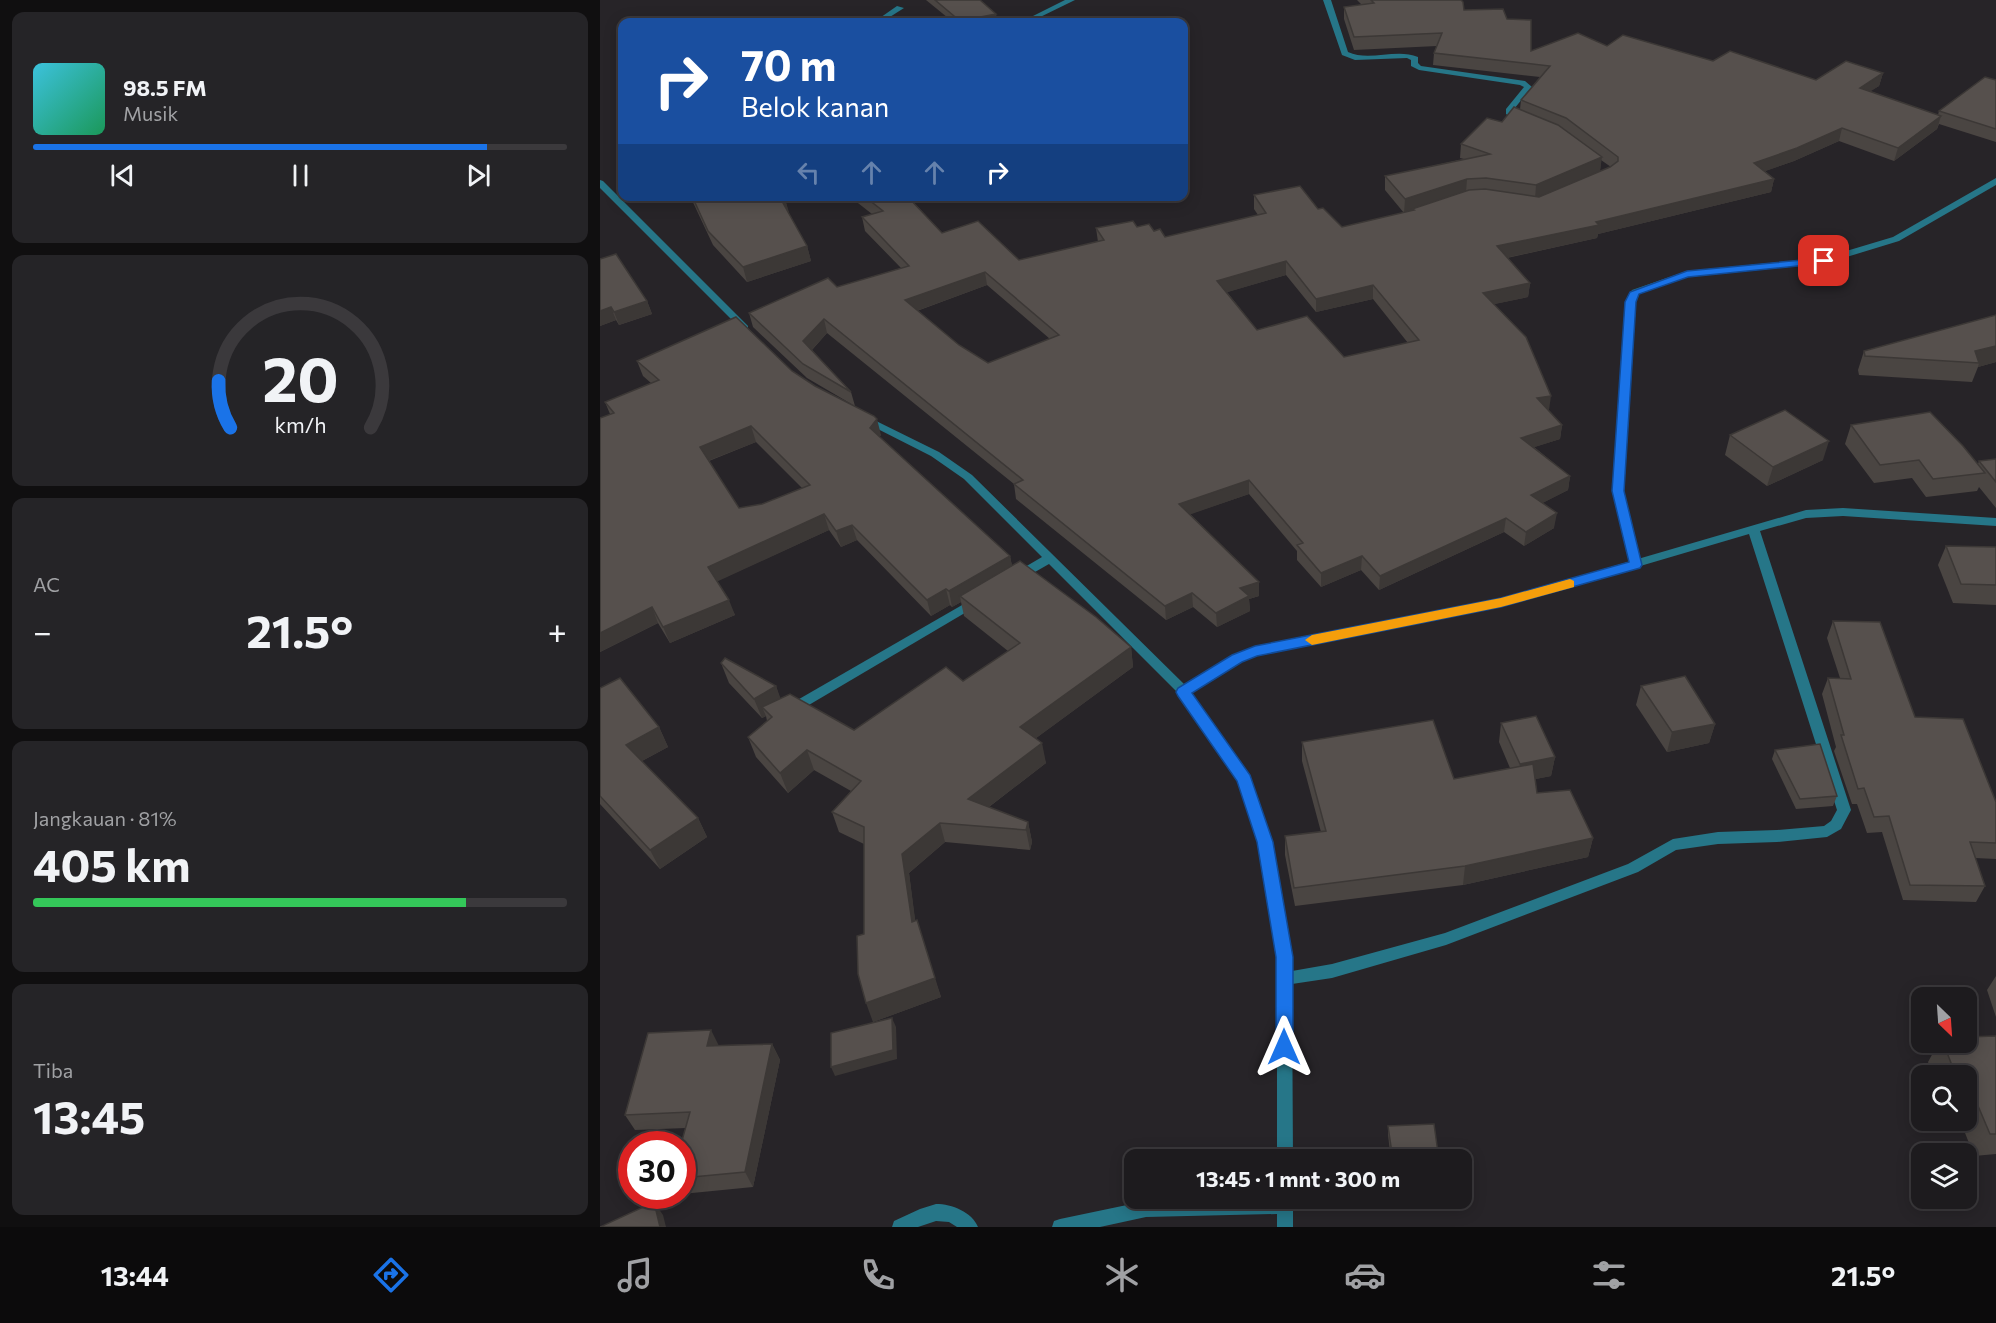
<!DOCTYPE html>
<html lang="id">
<head>
<meta charset="utf-8">
<style>
  body { margin:0; font-family:Commissioner,sans-serif; background:#252427; color:#f1f3f6; height:100vh; display:flex; flex-direction:column; font-size:22px; white-space:nowrap }
  * { box-sizing:border-box; margin:0 }
  p { font-size:20px; color:#a0a1a4 }
  .icon { flex:none; width:33px; height:33px; fill:none; stroke:currentColor; stroke-width:2; stroke-linecap:round; stroke-linejoin:round }
  .map { position:relative; flex:1; overflow:hidden }
  .sheet { display:flex; flex-direction:column; gap:12px; padding:12px; background:#100f10; width:600px }
  .sheet>* { flex:none }
  .hud { position:absolute; left:18px; top:18px; width:570px; height:183px; border-radius:12px; box-shadow:0 3px 15px #0003,0 0 0 2px #3b393c; background:#1a4fa0; color:#fff; overflow:hidden }
  .needle { width:39px; rotate:155deg }
  .buttons { position:absolute; left:1311px; top:987px; display:grid; gap:12px }
  .buttons a { display:grid; place-items:center; width:66px; height:66px; border-radius:12px; background:#1d1b1e; box-shadow:0 3px 15px #0003,0 0 0 2px #3b393c; font-size:30px }
  .speed { position:absolute; left:18px; top:1131px; display:flex; gap:12px; font-size:30px; font-weight:700; text-align:center }
  .speed>* { display:grid; place-content:center; width:78px; height:78px; border-radius:50%; background:#1d1b1e; box-shadow:0 3px 15px #0003,0 0 0 2px #3b393c; line-height:1 }
  .speed .limit { border:9px solid #d22; background:#fff; color:#111 }
  .pin { position:absolute; display:grid; place-items:center; width:51px; height:51px; color:#fff; margin:-26px; border-radius:12px; box-shadow:0 3px 9px #0006 }
  .me { position:absolute; width:66px; margin:-33px; rotate:0deg; stroke-linejoin:round; filter:drop-shadow(0 0 4px #0008) }
  .turn { display:flex; align-items:center; gap:21px; height:126px; padding:0 24px; font-size:27px }
  .turn .icon { width:78px; height:78px; stroke-width:2.5 }
  .turn b { display:block; font-size:42px; line-height:51px }
  .lanes { display:flex; align-items:center; height:57px; padding:0 24px; background:#0003; justify-content:center; gap:30px; direction:ltr }
  .lanes .off { opacity:.35 }
  .big { font-size:45px; font-weight:700; line-height:1.1 }
  .sheet .widget { flex:1; display:flex; flex-direction:column; justify-content:center; gap:9px; min-width:0; padding:0 21px; border-radius:12px; background:#252427 }
  .sheet .dial { align-items:center; gap:0 }
  .dial svg { height:156px; overflow:visible; fill:none; stroke:#3b393c; stroke-width:7; stroke-linecap:round; text-anchor:middle }
  .dial text { fill:#f1f3f6; stroke:none }
  .song { display:flex; align-items:center; gap:18px }
  .cover { width:72px; height:72px; border-radius:9px; background:linear-gradient(135deg,hsl(190 70% 55%),hsl(150 70% 35%)) }
  .played { height:6px; border-radius:3px; background:linear-gradient(90deg,#1a73e8 85%,#3b393c 85%) }
  .keys { display:flex; justify-content:space-around; direction:ltr }
  .heat { display:flex; justify-content:space-between; align-items:center; font-size:33px; direction:ltr }
  .charge { height:9px; border-radius:4px; background:linear-gradient(90deg,#34c759 81%,#3b393c 0) }
  .trip { position:absolute; left:524px; top:1149px; width:348px; height:60px; border-radius:12px; background:#1d1b1e; box-shadow:0 3px 15px #0003,0 0 0 2px #3b393c; font-weight:700; line-height:60px; text-align:center }
  .tabs { display:flex; height:96px; justify-content:space-around; align-items:center; background:#0c0b0c; color:#a0a1a4 }
  .tabs .icon { width:42px; height:42px }
  .tabs .active { color:#1a73e8 }
  .tabs b { font-size:27px; color:#f1f3f6 }
  main { display:flex; flex:1; min-height:0 }
  .map>svg:first-child { display:block }
  .lines { fill:none; stroke-linecap:round; stroke-linejoin:round }
  .service { fill:#267688; fill-rule:evenodd }
  .minor { fill:#267688; fill-rule:evenodd }
  .wall { fill:#4a4542; fill-rule:evenodd }
  .shaded-wall { fill:#3c3836 }
  .building { fill:#56504d; stroke:#3c3836; stroke-width:1.5; fill-rule:evenodd }
  .route { fill:#1a73e8; stroke:#114b97; stroke-width:1.5 }
  .slow { fill:#f59e0b }
</style>
</head>
<body>
<main>
<section class="sheet">
<div class="widget">
<div class="song"><i class="cover"></i><div><b>98.5 FM</b><p>Musik</p></div></div>
<div class="played"></div>
<div class="keys"><svg class="icon" aria-label="previous" viewBox="0 0 24 24"><path d="M18 5L8 12l10 7zM5 5v14"/></svg><svg class="icon" aria-label="pause" viewBox="0 0 24 24"><path d="M8 5v14M16 5v14"/></svg><svg class="icon" aria-label="next" viewBox="0 0 24 24"><path d="M6 5l10 7-10 7zM19 5v14"/></svg></div>
</div>
<div class="widget dial"><svg viewBox="0 0 100 80">
<path d="M14 69A42 42 0 1 1 86 69"/>
<path d="M14 69A42 42 0 0 1 8 45" stroke="#1a73e8"/>
<text x="50" y="56" font-size="32" font-weight="700">20</text>
<text x="50" y="72" font-size="11">km/h</text>
</svg></div>
<div class="widget"><p>AC</p>
<div class="heat"><a>−</a><b class="big">21.5°</b><a>+</a></div>
</div>
<div class="widget"><p>Jangkauan · 81%</p><b class="big">405 km</b><div class="charge"></div></div>
<div class="widget"><p>Tiba</p><b class="big">13:45</b></div>
</section>
<div class="map">
<svg width="1396" height="1227" viewBox="0 0 1396 1227">
  <rect width="100%" height="100%" fill="#272428"/>
  <g class="lines">
    <polygon class="service" points="1396,178 1396,185 1299,241 1227,263 1088,277 1039,294 1036,302 1024,491 1042,565 1036,569 1032,568 1012,491 1026,302 1032,290 1087,271 1223,258 1293,237"/>
    <g class="minor">
      <polygon points="465,0 475,0 430,22 421,22"/>
      <path d="M723,0H731L748,52C769,62 796,48 818,57V63L821,66L925,81L932,87L914,109V113L925,120L918,122L906,114V109L924,87L920,85L819,70L811,66V60L807,58L755,60L742,55Z"/>
      <polygon points="297,6 304,8 282,22 274,22"/>
      <polygon points="0,180 3,181 148,326 148,330 142,330 0,188"/>
      <path d="M266,416L339,452L372,475L585,685L633,656L655,647L901,599L1206,510L1243,508L1396,518V526L1243,516L1206,518L1160,531L1251,810L1241,829L1227,837L1177,842L1118,844L1076,850L1038,872L846,945L732,978L692,984L693,1160H677V957L658,842L638,781L580,695L449,564L421,580H413L411,577L413,574L442,557L364,479L331,456L262,421L261,419ZM1149,534L1237,810L1231,821L1224,826L1177,830L1118,832L1073,839L1028,864L845,933L732,964L692,971L691,957L672,842L651,779L592,693L641,662L658,655L901,607Z"/>
      <polygon points="376,597 382,601 380,604 197,712 187,712 186,709 187,706"/>
      <polygon points="693,1198 693,1227 677,1227 677,1214 546,1217 500,1227 452,1227 454,1221 460,1219 546,1201"/>
      <path d="M336,1204C352,1204 372,1212 378,1227H357L349,1222L336,1221L318,1227H292L294,1221L320,1209Z"/>
    </g>
  </g>
  <g class="wall">
    <polygon points="326,0 380,0 396,14 397,22 353,22"/>
    <path d="M757,0H861L864,10L907,19L931,51L1007,46L1113,61L1216,80L1283,73L1279,86L1270,91L1338,115L1339,111L1396,80V142L1339,124L1337,129L1294,161L1239,141L1194,161L1165,171L1174,179L1171,192L998,234L997,238L907,258L930,283L928,297L894,304L949,410H948L962,425L960,439L934,447L970,476L968,490L942,503L954,528L924,546L904,532L779,590L761,570L721,587L697,560V551L649,494L590,514L659,582V596L649,599L650,611L617,627L593,607L566,620L416,499L414,484L227,333L212,350L251,392L255,406L281,435L279,437L410,556L412,566L531,647L533,667L436,738L446,763L389,807L428,822L432,842L430,850L345,842L309,873L315,921L341,997L273,1022L264,934V844L239,832L232,812L251,791L214,770L188,793L156,757L148,737L167,721L166,716L162,718L129,683L121,663L176,686L180,699L254,730L363,681L408,651L364,616L361,602L352,607L350,605L331,616L257,540L241,547L229,530L117,581L135,615L70,643L58,623L0,652L10,414L5,402L51,383L43,376L37,361L192,371L215,386L253,405L207,378L153,327L149,313L301,268L265,231L262,217L272,214L249,196H308L342,233L419,260L498,242L496,228L537,227L554,231L565,237L658,215L654,209V195L718,209L742,227L804,213L785,190V176L864,159L860,158L861,144L902,122L920,109L921,100L940,77L833,65L834,53L837,46L754,50L744,19V7L762,5ZM1001,160L1011,167L1000,171ZM686,275L716,312L773,299L808,343L744,357L657,330L627,292ZM387,285L450,339L388,363L359,345L317,311ZM156,442L202,488L162,504L139,508L109,461Z"/>
    <polygon points="90,196 184,196 189,214 207,246 211,261 147,282 113,245"/>
    <polygon points="0,259 47,301 52,314 19,325 16,320 0,326"/>
    <polygon points="1396,315 1396,362 1378,367 1372,382 1259,375 1258,370 1264,351"/>
    <polygon points="1251,425 1378,464 1379,461 1396,459 1396,508 1379,487 1377,491 1326,497 1312,478 1274,483 1245,444"/>
    <polygon points="1130,435 1223,460 1167,486 1125,455"/>
    <polygon points="1346,546 1396,547 1396,605 1353,603 1338,565"/>
    <polygon points="1233,621 1315,717 1396,802 1396,859 1375,858 1385,886 1376,902 1303,900 1282,832 1267,833 1257,804 1252,804 1234,751 1236,747 1222,694 1228,678 1240,678 1227,638"/>
    <polygon points="1041,686 1115,724 1109,743 1067,752 1036,705"/>
    <polygon points="0,688 59,727 68,747 42,761 98,818 107,837 60,869 0,804"/>
    <polygon points="901,723 955,757 951,776 935,779 937,793 993,838 988,857 863,885 695,906 685,855 685,836 721,832 702,761 702,742 854,779 910,768 899,742"/>
    <polygon points="1175,750 1237,796 1233,806 1196,809 1172,759"/>
    <polygon points="1396,976 1396,1017 1387,990"/>
    <polygon points="1396,1036 1396,1154 1374,1156 1360,1120 1366,1120 1366,1076 1333,1076 1328,1062 1339,1042 1366,1042"/>
    <polygon points="172,1044 180,1060 153,1187 82,1194 82,1144 86,1128 35,1130 25,1115 119,1045"/>
    <polygon points="788,1126 839,1160 791,1160 788,1135"/>
  </g>
  <g class="shaded-wall">
    <polygon points="396,14 397,22 360,22 360,21"/>
    <polygon points="1283,73 1279,86 1257,100 1260,88"/>
    <polygon points="1341,116 1337,129 1294,161 1298,148"/>
    <polygon points="1242,128 1239,141 1194,161 1151,176 1154,163"/>
    <polygon points="1002,157 1000,171 935,200 936,185"/>
    <polygon points="867,179 866,193 812,209 812,211 804,213 805,199"/>
    <polygon points="1174,179 1171,192 998,234 997,238 896,260 897,246"/>
    <polygon points="186,202 190,216 183,203"/>
    <polygon points="207,246 211,261 147,282 143,267"/>
    <polygon points="686,261 686,275 618,295 617,281"/>
    <polygon points="385,272 387,285 308,314 305,300"/>
    <polygon points="930,283 928,297 881,307 883,293"/>
    <polygon points="773,285 773,299 716,312 716,299"/>
    <polygon points="47,301 52,314 19,325 14,312"/>
    <polygon points="11,307 16,320 0,326 0,311"/>
    <polygon points="224,319 227,333 207,355 203,341"/>
    <polygon points="1396,346 1396,362 1378,367 1379,363 1375,351"/>
    <polygon points="951,396 949,410 935,412 937,398"/>
    <polygon points="277,419 281,435 274,443 270,428"/>
    <polygon points="962,425 960,439 919,452 921,438"/>
    <polygon points="151,426 156,442 105,462 100,447"/>
    <polygon points="1229,441 1223,460 1167,486 1173,467"/>
    <polygon points="970,476 968,490 929,510 931,495"/>
    <polygon points="649,480 649,494 580,518 579,504"/>
    <polygon points="957,513 954,528 924,546 926,532"/>
    <polygon points="224,514 229,530 114,583 108,567"/>
    <polygon points="906,518 904,532 779,590 780,576"/>
    <polygon points="252,525 257,540 241,547 236,531"/>
    <polygon points="410,556 413,571 360,596 361,602 352,607 349,591"/>
    <polygon points="762,556 761,570 721,587 721,573"/>
    <polygon points="659,582 659,596 649,599 650,611 617,627 616,613 640,588"/>
    <polygon points="346,589 350,605 331,616 327,600"/>
    <polygon points="592,593 593,607 566,620 565,606"/>
    <polygon points="129,600 135,615 70,643 63,627"/>
    <polygon points="52,607 58,623 0,652 0,633"/>
    <polygon points="531,647 533,667 424,747 420,727"/>
    <polygon points="176,686 183,705 162,707 166,716 162,718 154,699"/>
    <polygon points="1115,724 1109,743 1067,752 1072,732"/>
    <polygon points="59,727 68,747 36,764 26,745"/>
    <polygon points="442,743 446,763 373,819 368,799"/>
    <polygon points="207,750 214,770 188,793 180,773"/>
    <polygon points="955,757 951,776 917,783 920,764"/>
    <polygon points="98,818 107,837 60,869 50,850"/>
    <polygon points="428,822 432,842 430,850 426,830"/>
    <polygon points="340,823 345,842 309,873 318,941 312,922 302,854"/>
    <polygon points="993,838 988,857 863,885 865,866"/>
    <polygon points="323,939 341,997 273,1022 266,1003"/>
    <polygon points="292,1018 296,1027 297,1059 235,1076 231,1067"/>
    <polygon points="111,1030 119,1046 107,1046"/>
    <polygon points="172,1044 180,1060 153,1187 145,1172"/>
    <polygon points="54,1202 63,1215 66,1227 60,1227"/>
  </g>
  <g class="building">
    <polygon points="335,0 380,0 396,14 360,21"/>
    <path d="M771,0H861L863,2L864,10L903,9L907,19L931,20V51L978,33L1007,46L1023,35L1113,61L1130,51L1216,80L1246,61L1283,73L1260,88L1341,116L1298,148L1242,128L1197,148L1154,163L1174,179L996,222L999,225L897,246L930,283L883,293L926,337L951,396L937,398L962,425L921,438L970,476L931,495L957,513L926,532L906,518L780,576L762,556L721,573L697,545L703,543L649,480L579,504L659,582L640,588L649,596L616,613L592,593L565,606L414,484L423,480L224,319L203,341L251,392L203,364L149,313L228,278L237,287L309,266L262,217L283,211L264,196H307L342,233L378,221L419,260L504,240L496,228L533,221L537,227L549,224L554,231L560,229L565,237L666,213L654,195L700,186L718,209L723,208L742,227L814,210L812,209L869,190L885,189L939,197L1010,167L1018,161V157L966,118L921,100L950,66L834,53L842,33L754,37L744,7L774,3ZM686,261L716,299L773,285L819,340L744,357L707,316L657,330L617,281ZM385,272L459,335L388,363L359,345L305,300Z"/>
    <polygon points="1385,77 1396,80 1396,129 1339,111"/>
    <polygon points="914,107 958,125 1002,157 936,185 886,178 867,179 805,199 785,176 890,154 861,144 887,118 902,122"/>
    <polygon points="92,196 184,196 186,202 183,203 207,246 143,267 108,231"/>
    <polygon points="16,254 47,301 14,312 11,307 0,311 0,259"/>
    <polygon points="1396,315 1396,346 1375,351 1379,363 1265,356 1264,351"/>
    <path d="M136,317L192,371L215,386L274,416L277,419L270,428L410,556L349,591L346,589L327,600L252,525L236,531L224,514L108,567L129,600L63,627L52,607L0,633V418L14,413L5,402L59,380L37,361ZM151,426L210,485L162,504L139,508L100,447Z"/>
    <polygon points="1185,410 1229,441 1173,467 1130,435"/>
    <polygon points="1330,412 1363,446 1385,473 1333,479 1319,460 1280,465 1251,425"/>
    <polygon points="1396,459 1396,482 1379,461"/>
    <polygon points="1346,546 1396,547 1396,585 1361,584"/>
    <polygon points="420,561 496,617 531,647 420,727 442,743 368,799 428,822 426,830 340,823 302,854 312,922 317,920 335,978 266,1003 258,974 257,936 264,934 264,827 232,812 261,781 207,750 180,773 148,737 172,717 162,707 190,694 254,730 346,667 363,681 420,643 360,596"/>
    <polygon points="1233,621 1280,622 1315,717 1363,719 1396,802 1396,843 1370,842 1385,886 1310,885 1289,816 1274,817 1264,788 1258,789 1241,735 1244,735 1228,678 1251,679"/>
    <polygon points="125,658 176,686 154,699 121,663"/>
    <polygon points="1085,676 1115,724 1072,732 1041,686"/>
    <polygon points="20,678 59,727 26,745 98,818 50,850 0,796 0,688"/>
    <polygon points="936,716 955,757 920,764 901,723"/>
    <polygon points="833,720 854,779 933,764 937,793 970,790 993,838 865,866 694,888 685,836 726,831 702,742"/>
    <polygon points="1220,744 1237,796 1200,799 1175,750"/>
    <polygon points="292,1018 293,1050 231,1067 231,1033"/>
    <polygon points="111,1030 107,1046 172,1044 145,1172 82,1178 82,1144 81,1144 90,1112 25,1115 48,1033"/>
    <polygon points="1396,1036 1396,1134 1390,1134 1373,1094 1366,1095 1366,1076 1356,1076 1343,1042 1366,1042 1366,1037"/>
    <polygon points="834,1124 839,1160 793,1160 788,1126"/>
    <polygon points="54,1202 60,1227 0,1227"/>
  </g>
  <polygon class="route" points="1224,258 1227,259 1227,263 1088,277 1039,294 1036,302 1024,491 1042,565 1040,568 901,607 657,656 642,662 592,693 650,775 673,842 693,957 693,1047 691,1052 684,1055 678,1052 676,1047 676,957 657,842 637,781 578,696 576,692 578,688 632,655 655,646 901,598 1029,562 1012,491 1025,302 1030,292 1087,271"/>
  <polygon class="slow" points="970,579 974,581 974,587 901,607 712,645 705,640 712,635 901,598"/>
</svg>
<div class="buttons">
<a><svg class="needle" viewBox="-14 -14 28 28"><path d="M0-13l5 13h-10z" fill="#e53935"/><path d="M0 13l5-13h-10z" fill="#a0a1a4"/></svg></a>
<a><svg class="icon" aria-label="search" viewBox="0 0 24 24"><circle cx="10" cy="10" r="6"/><path d="M15 15l6 6"/></svg></a>
<a><svg class="icon" aria-label="layers" viewBox="0 0 24 24"><path d="M12 4l9 5-9 5-9-5zM3 14l9 5 9-5"/></svg></a>
</div>
<div class="speed"><div class="limit">30</div></div>
<div class="pin" style="left:1224px;top:261px;background:#d93025"><svg class="icon" aria-label="arrive" viewBox="0 0 24 24"><path d="M6 21V4h12l-3 4 3 4H6"/></svg></div>
<svg class="me" style="left:684px;top:1047px" viewBox="-20 -20 40 40"><path d="M0-17L14 15 0 8-14 15z" fill="#1a73e8" stroke="#fff" stroke-width="4"/></svg>
<div class="trip">13:45 · 1 mnt · 300 m</div>
<div class="hud">
<div class="turn"><svg class="icon" aria-label="right" viewBox="0 0 24 24"><path d="M7 20v-9h11M14 6l5 5-5 5"/></svg><div><b>70 m</b>Belok kanan</div></div>
<div class="lanes"><svg class="icon off" aria-label="left" viewBox="0 0 24 24"><path d="M17 20v-9H6M10 6l-5 5 5 5"/></svg><svg class="icon off" aria-label="ahead" viewBox="0 0 24 24"><path d="M12 20V5M6 11l6-6 6 6"/></svg><svg class="icon off" aria-label="ahead" viewBox="0 0 24 24"><path d="M12 20V5M6 11l6-6 6 6"/></svg><svg class="icon" aria-label="right" viewBox="0 0 24 24"><path d="M7 20v-9h11M14 6l5 5-5 5"/></svg></div>
</div>
</div>
</main>
<nav class="tabs">
<b>13:44</b>
<svg class="icon active" aria-label="directions" viewBox="0 0 24 24"><path d="M12 3l9 9-9 9-9-9zM9 14v-3h6M13 9l2 2-2 2"/></svg>
<svg class="icon" aria-label="music" viewBox="0 0 24 24"><path d="M9 18V5l10-2v13"/><circle cx="6" cy="18" r="3"/><circle cx="16" cy="16" r="3"/></svg>
<svg class="icon" aria-label="phone" viewBox="0 0 24 24"><path d="M5 4h4l2 5-3 2q2 4 5 5l2-3 5 2v4C11 20 4 13 5 4z"/></svg>
<svg class="icon" aria-label="climate" viewBox="0 0 24 24"><path d="M12 3v18M4 7l16 10M4 17L20 7"/></svg>
<svg class="icon" aria-label="car" viewBox="0 0 24 24"><path d="M5 17H2v-5l4-1 3-4h7l3 4 3 1v5h-3M9 17h6M6 11h13"/><circle cx="7" cy="17" r="2"/><circle cx="17" cy="17" r="2"/></svg>
<svg class="icon" aria-label="filters" viewBox="0 0 24 24"><path d="M4 7h16M4 17h16"/><circle cx="9" cy="7" r="2"/><circle cx="15" cy="17" r="2"/></svg>
<b>21.5°</b>
</nav>
</body>
</html>
